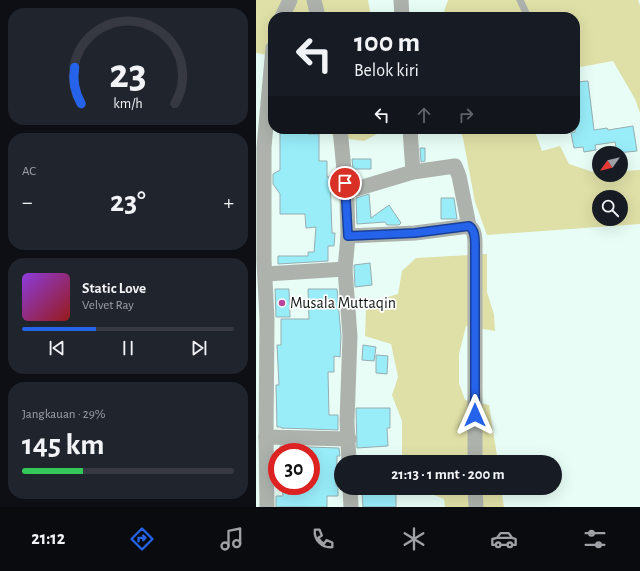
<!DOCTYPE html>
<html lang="id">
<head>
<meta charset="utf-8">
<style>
  body { margin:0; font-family:"Alegreya Sans",sans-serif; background:#20242c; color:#f1f3f6; height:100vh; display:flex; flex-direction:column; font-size:15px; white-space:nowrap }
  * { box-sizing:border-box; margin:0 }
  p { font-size:13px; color:#9ea1a6 }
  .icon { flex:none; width:22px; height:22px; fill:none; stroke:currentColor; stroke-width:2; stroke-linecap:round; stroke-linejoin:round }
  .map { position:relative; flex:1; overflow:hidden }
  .details { display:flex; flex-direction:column; gap:8px; padding:8px; background:#0d0f14; width:256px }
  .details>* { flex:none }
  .guide { position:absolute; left:12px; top:12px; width:312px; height:122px; border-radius:16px; box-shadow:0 4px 16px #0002; background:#171b24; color:#f1f3f6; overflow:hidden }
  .needle { width:26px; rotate:236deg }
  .buttons { position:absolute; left:336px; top:146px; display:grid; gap:8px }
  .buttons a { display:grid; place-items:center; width:36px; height:36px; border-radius:50%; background:#171b24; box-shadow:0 4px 16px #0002; font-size:20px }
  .speed { position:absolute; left:12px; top:443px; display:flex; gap:8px; font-size:20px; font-weight:700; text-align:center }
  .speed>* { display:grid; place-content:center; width:52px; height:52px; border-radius:50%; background:#171b24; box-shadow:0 4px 16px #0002; line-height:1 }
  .speed .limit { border:6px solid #d22; background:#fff; color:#111 }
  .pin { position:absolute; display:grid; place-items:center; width:34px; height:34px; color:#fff; margin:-17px; border:2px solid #fff; border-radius:50%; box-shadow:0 1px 4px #0007 }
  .me { position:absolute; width:44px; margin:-22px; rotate:0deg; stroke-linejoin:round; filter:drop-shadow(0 0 3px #0008) }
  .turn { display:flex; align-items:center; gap:14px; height:84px; padding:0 20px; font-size:18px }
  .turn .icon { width:52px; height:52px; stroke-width:2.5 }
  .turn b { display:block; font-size:28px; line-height:34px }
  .lanes { display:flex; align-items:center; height:38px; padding:0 20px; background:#0003; justify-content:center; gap:20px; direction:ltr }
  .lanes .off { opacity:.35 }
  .big { font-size:30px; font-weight:700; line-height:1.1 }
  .details .widget { flex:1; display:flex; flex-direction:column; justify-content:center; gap:6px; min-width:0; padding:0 14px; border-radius:16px; background:#20242c }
  .details .dial { align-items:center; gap:0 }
  .dial svg { height:104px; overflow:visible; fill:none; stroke:#363941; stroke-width:7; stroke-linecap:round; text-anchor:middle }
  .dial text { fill:#f1f3f6; stroke:none }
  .song { display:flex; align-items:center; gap:12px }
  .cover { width:48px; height:48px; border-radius:6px; background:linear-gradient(135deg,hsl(270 70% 55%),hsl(0 70% 35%)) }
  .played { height:4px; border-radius:2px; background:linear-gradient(90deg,#2563eb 35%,#363941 35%) }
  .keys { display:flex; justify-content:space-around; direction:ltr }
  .heat { display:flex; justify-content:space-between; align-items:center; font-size:22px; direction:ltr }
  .charge { height:6px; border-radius:3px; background:linear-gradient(90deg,#34c759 29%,#363941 0) }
  .trip { position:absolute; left:78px; top:455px; width:228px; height:40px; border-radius:20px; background:#171b24; box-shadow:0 4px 16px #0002; font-weight:700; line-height:40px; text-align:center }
  .tabs { display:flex; height:64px; justify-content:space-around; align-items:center; background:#090b0e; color:#9ea1a6 }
  .tabs .icon { width:28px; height:28px }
  .tabs .on { color:#2563eb }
  .tabs b { font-size:18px; color:#f1f3f6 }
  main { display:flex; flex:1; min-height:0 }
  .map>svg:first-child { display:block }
  .green { fill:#dfe0a7; fill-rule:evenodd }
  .building { fill:#98edf9; stroke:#97adb0 }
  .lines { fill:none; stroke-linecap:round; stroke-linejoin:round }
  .service { stroke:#adb2ac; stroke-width:7 }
  .minor { stroke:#adb2ac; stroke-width:15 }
  .route-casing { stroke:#184099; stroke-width:10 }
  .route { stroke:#2563eb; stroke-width:7 }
  .poi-dot { fill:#ba459d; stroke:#fff; stroke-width:1.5 }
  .labels { text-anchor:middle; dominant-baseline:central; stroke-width:3.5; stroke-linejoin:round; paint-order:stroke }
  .poi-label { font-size:16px; fill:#111916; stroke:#fff; text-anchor:start }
</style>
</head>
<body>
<main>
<section class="details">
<div class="widget dial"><svg viewBox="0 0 100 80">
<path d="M14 69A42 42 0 1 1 86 69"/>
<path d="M14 69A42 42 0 0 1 9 41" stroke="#2563eb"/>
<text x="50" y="56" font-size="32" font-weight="700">23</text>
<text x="50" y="72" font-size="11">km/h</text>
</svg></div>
<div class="widget"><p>AC</p>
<div class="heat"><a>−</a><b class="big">23°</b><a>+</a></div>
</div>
<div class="widget">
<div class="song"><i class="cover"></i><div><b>Static Love</b><p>Velvet Ray</p></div></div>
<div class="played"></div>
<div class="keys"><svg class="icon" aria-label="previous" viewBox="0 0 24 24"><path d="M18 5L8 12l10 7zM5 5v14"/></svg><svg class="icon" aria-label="pause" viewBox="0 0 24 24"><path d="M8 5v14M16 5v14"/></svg><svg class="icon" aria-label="next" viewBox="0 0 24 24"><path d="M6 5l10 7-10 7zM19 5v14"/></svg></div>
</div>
<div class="widget"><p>Jangkauan · 29%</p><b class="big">145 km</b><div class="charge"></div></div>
</section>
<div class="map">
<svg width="384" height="507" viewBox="0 0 384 507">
  <rect width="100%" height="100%" fill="#e7fdf6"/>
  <g class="green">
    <polygon points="0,0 112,0 115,17 17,17 17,56 0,53"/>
    <polygon points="192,0 382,0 384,6 384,113 379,99 357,61 319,68 319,17 186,17"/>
    <polygon points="74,129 123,129 123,133 108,141 77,137"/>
    <path d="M203,129H278L286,151L304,146L313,164L337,172H343V175H365V171L384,170V224L231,235L219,202L207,138ZM343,197H365V219H343Z"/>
    <polygon points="231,254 231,292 238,315 239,331 210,326 203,354 203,383 209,400 233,405 242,462 146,462 146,421 136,395 142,377 135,344 109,336 110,308 123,300 142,294 146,271 160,258"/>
    <polygon points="161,488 245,488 248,507 189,507 188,499"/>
  </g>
  <g class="building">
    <polygon points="332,81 338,130 351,128 352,130 377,126 381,151 361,153 359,142 339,145 340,150 328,152 327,147 318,148 315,133 319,132 319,82"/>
    <polygon points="26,129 52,129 52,134 63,134 63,161 71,161 71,177 74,177 76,233 79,233 78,246 72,246 72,261 22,264 22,256 52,256 52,252 58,252 60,227 50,228 49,214 24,214 24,194 17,184 17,174 24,170 24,130 26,130"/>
    <polygon points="164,148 169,148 169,161 165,162"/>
    <polygon points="96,159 115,159 115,169 97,169"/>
    <polygon points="113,194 115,218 133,205 145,223 143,225 131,225 129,222 101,224 100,198"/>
    <polygon points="185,198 198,198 201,219 185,219"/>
    <polygon points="114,263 116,285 99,287 98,265"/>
    <polygon points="19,289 33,289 34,317 20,317"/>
    <polygon points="52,289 81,289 85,336 84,357 78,356 78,372 72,372 73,415 82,415 82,430 25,428 25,427 21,427 20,385 23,385 21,345 25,345 25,319 53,319"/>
    <polygon points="107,345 120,347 118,361 106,360"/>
    <polygon points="120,355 132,356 131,374 120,373"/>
    <polygon points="100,408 134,408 134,428 131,428 132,446 101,448"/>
    <polygon points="24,446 83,448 84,456 81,456 80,486 82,486 82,496 71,496 71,507 20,507 20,496 27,496 26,486 55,486 55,452 24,452"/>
    <polygon points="109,488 140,488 140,507 107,507 106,491 109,491"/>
  </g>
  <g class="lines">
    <polyline class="service" points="264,0 272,17"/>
    <g class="minor">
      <polyline points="58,0 62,17"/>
      <polyline points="145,0 146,17"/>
      <polyline points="26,17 34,0"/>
      <polyline points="84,129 91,200 92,236 89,269 94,336 91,421 93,462"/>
      <polyline points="154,129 157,172"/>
      <polyline points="90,192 157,172 199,166 203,176 213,226"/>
      <path d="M92,236L159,233L213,226C219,230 219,238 219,244V462"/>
      <polyline points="10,274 89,269"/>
      <polyline points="10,437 93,439"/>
      <polyline points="94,488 95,507"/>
      <polyline points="219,488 220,507"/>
      <polyline points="11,507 10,437 11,319 8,261 8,147 17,48"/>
    </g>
  </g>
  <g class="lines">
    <g class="route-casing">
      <path id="route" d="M89,183L92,236L159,233L213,226C219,230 219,238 219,244V415"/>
    </g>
    <use href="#route" class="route"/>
  </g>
  <circle class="poi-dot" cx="26" cy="303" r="4"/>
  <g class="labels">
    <g class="poi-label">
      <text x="34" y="303">Musala Muttaqin</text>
    </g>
  </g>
</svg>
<div class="buttons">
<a><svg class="needle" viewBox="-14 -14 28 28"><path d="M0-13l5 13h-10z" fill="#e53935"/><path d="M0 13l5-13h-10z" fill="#9ea1a6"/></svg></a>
<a><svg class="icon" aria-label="search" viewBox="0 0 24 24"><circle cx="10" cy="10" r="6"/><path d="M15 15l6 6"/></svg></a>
</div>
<div class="speed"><div class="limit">30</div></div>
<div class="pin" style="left:89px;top:183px;background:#d93025"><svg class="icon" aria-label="arrive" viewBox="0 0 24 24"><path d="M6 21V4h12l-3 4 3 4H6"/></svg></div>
<svg class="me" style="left:219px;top:415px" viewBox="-20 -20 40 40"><path d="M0-17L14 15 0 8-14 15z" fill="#2563eb" stroke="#fff" stroke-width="4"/></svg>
<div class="trip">21:13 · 1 mnt · 200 m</div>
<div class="guide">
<div class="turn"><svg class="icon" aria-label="left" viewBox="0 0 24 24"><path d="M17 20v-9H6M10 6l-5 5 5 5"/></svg><div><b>100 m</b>Belok kiri</div></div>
<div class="lanes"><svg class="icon" aria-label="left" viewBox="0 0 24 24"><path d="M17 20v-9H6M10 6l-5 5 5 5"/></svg><svg class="icon off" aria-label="ahead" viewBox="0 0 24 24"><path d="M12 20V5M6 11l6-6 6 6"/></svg><svg class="icon off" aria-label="right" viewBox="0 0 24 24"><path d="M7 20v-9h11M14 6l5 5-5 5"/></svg></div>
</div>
</div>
</main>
<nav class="tabs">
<b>21:12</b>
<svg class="icon on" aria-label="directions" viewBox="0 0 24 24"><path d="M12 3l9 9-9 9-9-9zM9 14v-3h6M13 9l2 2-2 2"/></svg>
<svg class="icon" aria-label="music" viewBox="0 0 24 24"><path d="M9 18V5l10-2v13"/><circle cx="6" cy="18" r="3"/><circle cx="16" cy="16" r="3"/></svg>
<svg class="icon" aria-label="phone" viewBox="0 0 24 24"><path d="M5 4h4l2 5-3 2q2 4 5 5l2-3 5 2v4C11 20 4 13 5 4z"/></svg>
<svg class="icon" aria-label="climate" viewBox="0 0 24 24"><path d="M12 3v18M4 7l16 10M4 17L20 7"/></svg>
<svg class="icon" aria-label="car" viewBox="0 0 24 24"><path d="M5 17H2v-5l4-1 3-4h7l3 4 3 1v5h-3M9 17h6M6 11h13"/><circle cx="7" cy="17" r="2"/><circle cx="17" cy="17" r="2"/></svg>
<svg class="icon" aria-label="filters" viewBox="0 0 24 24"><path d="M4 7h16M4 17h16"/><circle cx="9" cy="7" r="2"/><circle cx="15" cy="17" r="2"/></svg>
</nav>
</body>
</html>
